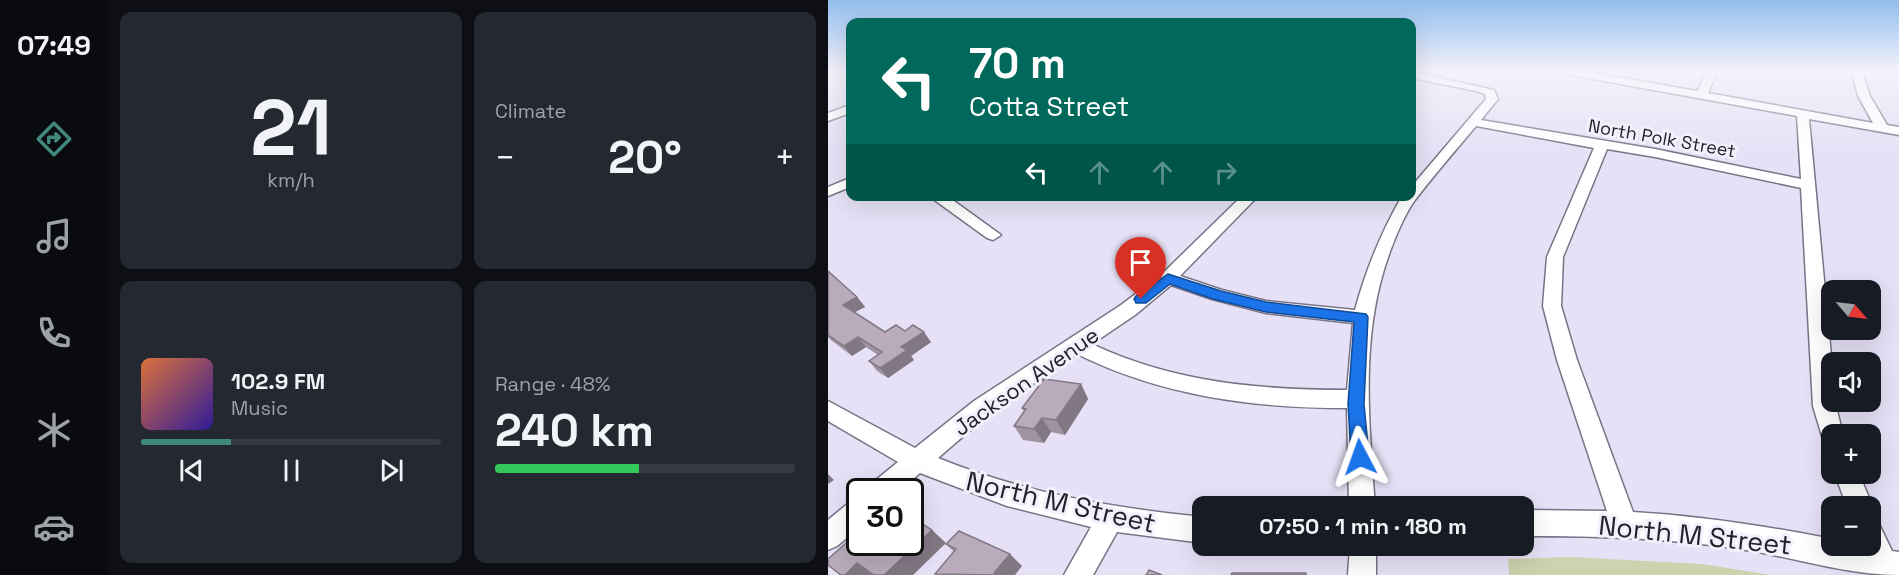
<!DOCTYPE html>
<html lang="en">
<head>
<meta charset="utf-8">
<style>
  body { margin:0; font-family:"Space Grotesk",sans-serif; background:#242831; color:#f1f3f6; height:100vh; display:flex; flex-direction:column; font-size:22px; white-space:nowrap }
  * { box-sizing:border-box; margin:0 }
  p { font-size:20px; color:#9ea1a6 }
  .icon { flex:none; width:33px; height:33px; fill:none; stroke:currentColor; stroke-width:2; stroke-linecap:round; stroke-linejoin:round }
  .map { position:relative; flex:1; overflow:hidden }
  .drawer { display:flex; flex-direction:column; gap:12px; padding:12px; background:#0d0f14; width:720px }
  .drawer>* { flex:none }
  .banner { position:absolute; left:18px; top:18px; width:570px; height:183px; border-radius:12px; box-shadow:0 6px 24px #0002; background:#00695c; color:#fff; overflow:hidden }
  .needle { width:39px; rotate:118deg }
  .fabs { position:absolute; left:993px; top:280px; display:grid; gap:12px }
  .fabs a { display:grid; place-items:center; width:60px; height:60px; border-radius:12px; background:#171b24; box-shadow:0 6px 24px #0002; font-size:30px }
  .speed { position:absolute; left:18px; top:478px; display:flex; gap:12px; font-size:30px; font-weight:700; text-align:center }
  .speed>* { display:grid; place-content:center; width:78px; height:78px; border-radius:50%; background:#171b24; box-shadow:0 6px 24px #0002; line-height:1 }
  .speed .limit { border:3px solid #111; border-radius:9px; background:#fff; color:#111 }
  .pin { position:absolute; display:grid; place-items:center; width:51px; height:51px; color:#fff; margin:-62px -26px; border-radius:50% 50% 50% 0; rotate:-45deg; box-shadow:0 0 6px #0007 }
  .pin .icon { rotate:45deg }
  .me { position:absolute; width:66px; margin:-33px; rotate:356deg; stroke-linejoin:round; filter:drop-shadow(0 0 4px #0008) }
  .turn { display:flex; align-items:center; gap:21px; height:126px; padding:0 24px; font-size:27px }
  .turn .icon { width:78px; height:78px; stroke-width:2.5 }
  .turn b { display:block; font-size:42px; line-height:51px }
  .lanes { display:flex; align-items:center; height:57px; padding:0 24px; background:#0003; justify-content:center; gap:30px; direction:ltr }
  .lanes .off { opacity:.35 }
  .big { font-size:45px; font-weight:600; line-height:1.1 }
  .drawer .tile { flex:1; display:flex; flex-direction:column; justify-content:center; gap:9px; min-width:0; padding:0 21px; border-radius:12px; background:#242831 }
  .drawer .dial { align-items:center; gap:0 }
  .dial b { font-size:78px; line-height:1 }
  .song { display:flex; align-items:center; gap:18px }
  .cover { width:72px; height:72px; border-radius:9px; background:linear-gradient(135deg,hsl(20 70% 55%),hsl(250 70% 35%)) }
  .played { height:6px; border-radius:3px; background:linear-gradient(90deg,#41877e 30%,#363941 30%) }
  .keys { display:flex; justify-content:space-around; direction:ltr }
  .heat { display:flex; justify-content:space-between; align-items:center; font-size:33px; direction:ltr }
  .charge { height:9px; border-radius:4px; background:linear-gradient(90deg,#34c759 48%,#363941 0) }
  .drawer .tiles { flex:1; display:grid; gap:12px; grid-template-columns:repeat(2,1fr) }
  .trip { position:absolute; left:364px; top:496px; width:342px; height:60px; border-radius:12px; background:#171b24; box-shadow:0 6px 24px #0002; font-weight:600; line-height:60px; text-align:center }
  main { display:flex; flex:1; min-height:0 }
  .dock { display:flex; flex-direction:column; width:108px; justify-content:space-around; align-items:center; background:#090b0e; color:#9ea1a6 }
  .dock .icon { width:42px; height:42px }
  .dock .active { color:#41877e }
  .dock b { font-size:27px; color:#f1f3f6 }
  .map>svg:first-child { display:block }
  .green { fill:#cfd2ae }
  .lines { fill:none; stroke-linecap:round; stroke-linejoin:round }
  .minor-casing { stroke:#787486; stroke-width:3 }
  .minor { fill:#fff; fill-rule:evenodd }
  .wall { fill:#9f93a2 }
  .shaded-wall { fill:#827884 }
  .building { fill:#b9abbc; stroke:#827884; stroke-width:1.5 }
  .route { fill:#1a73e8; stroke:#114b97; stroke-width:1.5 }
  .labels { text-anchor:middle; dominant-baseline:central; stroke-width:6; stroke-linejoin:round; paint-order:stroke }
  .far-street-label { font-size:18px; fill:#242229; stroke:#f2f0fc }
  .street-label { font-size:22px; fill:#242229; stroke:#f2f0fc }
  .near-street-label { font-size:27px; fill:#242229; stroke:#f2f0fc }
</style>
</head>
<body>
<main>
<nav class="dock">
<b>07:49</b>
<svg class="icon active" aria-label="directions" viewBox="0 0 24 24"><path d="M12 3l9 9-9 9-9-9zM9 14v-3h6M13 9l2 2-2 2"/></svg>
<svg class="icon" aria-label="music" viewBox="0 0 24 24"><path d="M9 18V5l10-2v13"/><circle cx="6" cy="18" r="3"/><circle cx="16" cy="16" r="3"/></svg>
<svg class="icon" aria-label="phone" viewBox="0 0 24 24"><path d="M5 4h4l2 5-3 2q2 4 5 5l2-3 5 2v4C11 20 4 13 5 4z"/></svg>
<svg class="icon" aria-label="climate" viewBox="0 0 24 24"><path d="M12 3v18M4 7l16 10M4 17L20 7"/></svg>
<svg class="icon" aria-label="car" viewBox="0 0 24 24"><path d="M5 17H2v-5l4-1 3-4h7l3 4 3 1v5h-3M9 17h6M6 11h13"/><circle cx="7" cy="17" r="2"/><circle cx="17" cy="17" r="2"/></svg>
</nav>
<section class="drawer">
<div class="tiles">
<div class="tile dial"><b>21</b><p>km/h</p></div>
<div class="tile"><p>Climate</p>
<div class="heat"><a>−</a><b class="big">20°</b><a>+</a></div>
</div>
<div class="tile">
<div class="song"><i class="cover"></i><div><b>102.9 FM</b><p>Music</p></div></div>
<div class="played"></div>
<div class="keys"><svg class="icon" aria-label="previous" viewBox="0 0 24 24"><path d="M18 5L8 12l10 7zM5 5v14"/></svg><svg class="icon" aria-label="pause" viewBox="0 0 24 24"><path d="M8 5v14M16 5v14"/></svg><svg class="icon" aria-label="next" viewBox="0 0 24 24"><path d="M6 5l10 7-10 7zM19 5v14"/></svg></div>
</div>
<div class="tile"><p>Range · 48%</p><b class="big">240 km</b><div class="charge"></div></div>
</div>
</section>
<div class="map">
<svg width="1071" height="575" viewBox="0 0 1071 575">
  <rect width="100%" height="100%" fill="#e6e1f6"/>
  <polygon class="green" points="742,557 874,564 943,575 681,575 680,559"/>
  <g class="lines">
    <g class="minor-casing">
      <g id="minor">
        <path d="M584,72L666,90L670,99L653,120L827,149L973,179L969,116L743,75L738,72H760L869,91L879,72H889L880,93L1045,123L1030,96L1024,72H1034L1042,96L1059,125L1071,127V135L981,119L1004,366V402H1007L1015,435H1004V446L996,443L985,406L973,188L827,157L779,149L735,257L733,306L749,360L805,512C872,516 938,526 1004,539V546H1042V520L1051,524L1064,551L1071,552V575C1020,575 969,558 918,550C844,538 771,536 696,536V510L779,511L729,360L715,306L719,257L766,148L648,126C628,150 606,175 587,200C577,214 569,233 563,249C531,333 541,420 547,507H521L519,408C425,408 334,396 249,354L162,413L110,458C195,493 284,508 375,517V543L289,532L265,575H236L263,527L179,506L92,473L70,492H40L43,484L70,462L0,421V401L87,448L146,401L293,305L334,274L414,196H430L352,276L394,290L438,301L527,310C538,269 553,233 574,196H584V186L658,99L657,94L648,91L584,78ZM343,285L384,299L438,313L525,323L519,390C431,390 344,382 264,344L307,315Z"/>
        <polygon points="22,105 22,113 0,121 0,113"/>
        <polygon points="22,178 22,187 0,196 0,187"/>
        <polygon points="101,196 119,196 173,235 165,240 159,238"/>
        <polygon points="1007,474 1031,474 1045,507 1042,512 1042,507 1019,507"/>
        <polygon points="32,498 32,527 9,546 0,550 0,520 23,501"/>
        <polygon points="522,546 548,546 548,575 520,575"/>
      </g>
    </g>
    <use href="#minor" class="minor"/>
  </g>
  <g class="wall">
    <polygon points="0,271 29,297 37,307 27,312 57,332 77,331 103,342 83,356 86,360 60,378 49,371 41,361 50,355 38,347 24,356 3,340 0,337"/>
    <polygon points="253,384 260,399 237,435 223,432 216,443 195,440 186,426 196,412 194,408"/>
    <polygon points="118,544 194,566 126,552"/>
  </g>
  <g class="shaded-wall">
    <polygon points="29,297 37,307 23,314 15,305"/>
    <polygon points="96,332 103,342 83,356 86,360 60,378 52,368 73,347"/>
    <polygon points="30,337 38,347 24,356 16,346"/>
    <polygon points="253,384 260,399 237,435 228,420"/>
    <polygon points="214,418 223,432 216,443 206,429"/>
    <polygon points="0,474 6,480 0,484"/>
    <polygon points="104,530 118,543 85,575 56,575"/>
    <polygon points="182,554 194,566 187,575 168,575 166,573"/>
    <polygon points="29,563 45,575 17,575"/>
  </g>
  <g class="building">
    <polygon points="0,271 29,297 15,305 57,332 68,325 77,331 85,325 96,332 73,347 79,350 52,368 41,361 54,352 30,337 16,346 0,335"/>
    <polygon points="216,379 253,384 228,420 214,418 206,429 186,426 198,409 194,408"/>
    <polygon points="82,516 104,530 56,575 46,575 29,563 17,575 13,575 0,565 0,559 26,536 32,540 32,543 36,543 38,545 40,543 82,543"/>
    <polygon points="131,531 182,554 166,573 170,575 107,574 128,549 118,544"/>
    <polygon points="321,570 334,575 318,575"/>
    <polygon points="404,573 478,573 478,575 403,575"/>
  </g>
  <linearGradient id="sky" x2="0" y2="1"><stop stop-color="#93bdee"/><stop offset="0.47" stop-color="#f4f2fb"/><stop offset="1" stop-color="#f4f2fb" stop-opacity="0"/></linearGradient>
  <rect width="1071" height="152" fill="url(#sky)"/>
  <polygon class="route" points="340,274 393,291 438,302 538,314 540,317 536,404 541,457 538,463 532,465 526,463 523,457 520,404 526,322 438,312 385,299 342,284 318,303 308,303 306,299 308,296"/>
  <g class="labels">
    <g class="far-street-label">
      <text transform="translate(834 138) rotate(10)">North Polk Street</text>
    </g>
    <g class="street-label">
      <text transform="translate(198 381) rotate(-35)">Jackson Avenue</text>
    </g>
    <g class="near-street-label">
      <text transform="translate(233 502) rotate(13)">North M Street</text>
      <text transform="translate(867 535) rotate(6)">North M Street</text>
    </g>
  </g>
</svg>
<div class="fabs">
<a><svg class="needle" viewBox="-14 -14 28 28"><path d="M0-13l5 13h-10z" fill="#e53935"/><path d="M0 13l5-13h-10z" fill="#9ea1a6"/></svg></a>
<a><svg class="icon" aria-label="sound" viewBox="0 0 24 24"><path d="M4 9h4l5-4v14l-5-4H4zM17 9q2 3 0 6"/></svg></a>
<a>+</a>
<a>−</a>
</div>
<div class="speed"><div class="limit">30</div></div>
<div class="pin" style="left:313px;top:299px;background:#d93025"><svg class="icon" aria-label="arrive" viewBox="0 0 24 24"><path d="M6 21V4h12l-3 4 3 4H6"/></svg></div>
<svg class="me" style="left:532px;top:457px" viewBox="-20 -20 40 40"><path d="M0-17L14 15 0 8-14 15z" fill="#1a73e8" stroke="#fff" stroke-width="4"/></svg>
<div class="trip">07:50 · 1 min · 180 m</div>
<div class="banner">
<div class="turn"><svg class="icon" aria-label="left" viewBox="0 0 24 24"><path d="M17 20v-9H6M10 6l-5 5 5 5"/></svg><div><b>70 m</b>Cotta Street</div></div>
<div class="lanes"><svg class="icon" aria-label="left" viewBox="0 0 24 24"><path d="M17 20v-9H6M10 6l-5 5 5 5"/></svg><svg class="icon off" aria-label="ahead" viewBox="0 0 24 24"><path d="M12 20V5M6 11l6-6 6 6"/></svg><svg class="icon off" aria-label="ahead" viewBox="0 0 24 24"><path d="M12 20V5M6 11l6-6 6 6"/></svg><svg class="icon off" aria-label="right" viewBox="0 0 24 24"><path d="M7 20v-9h11M14 6l5 5-5 5"/></svg></div>
</div>
</div>
</main>
</body>
</html>
